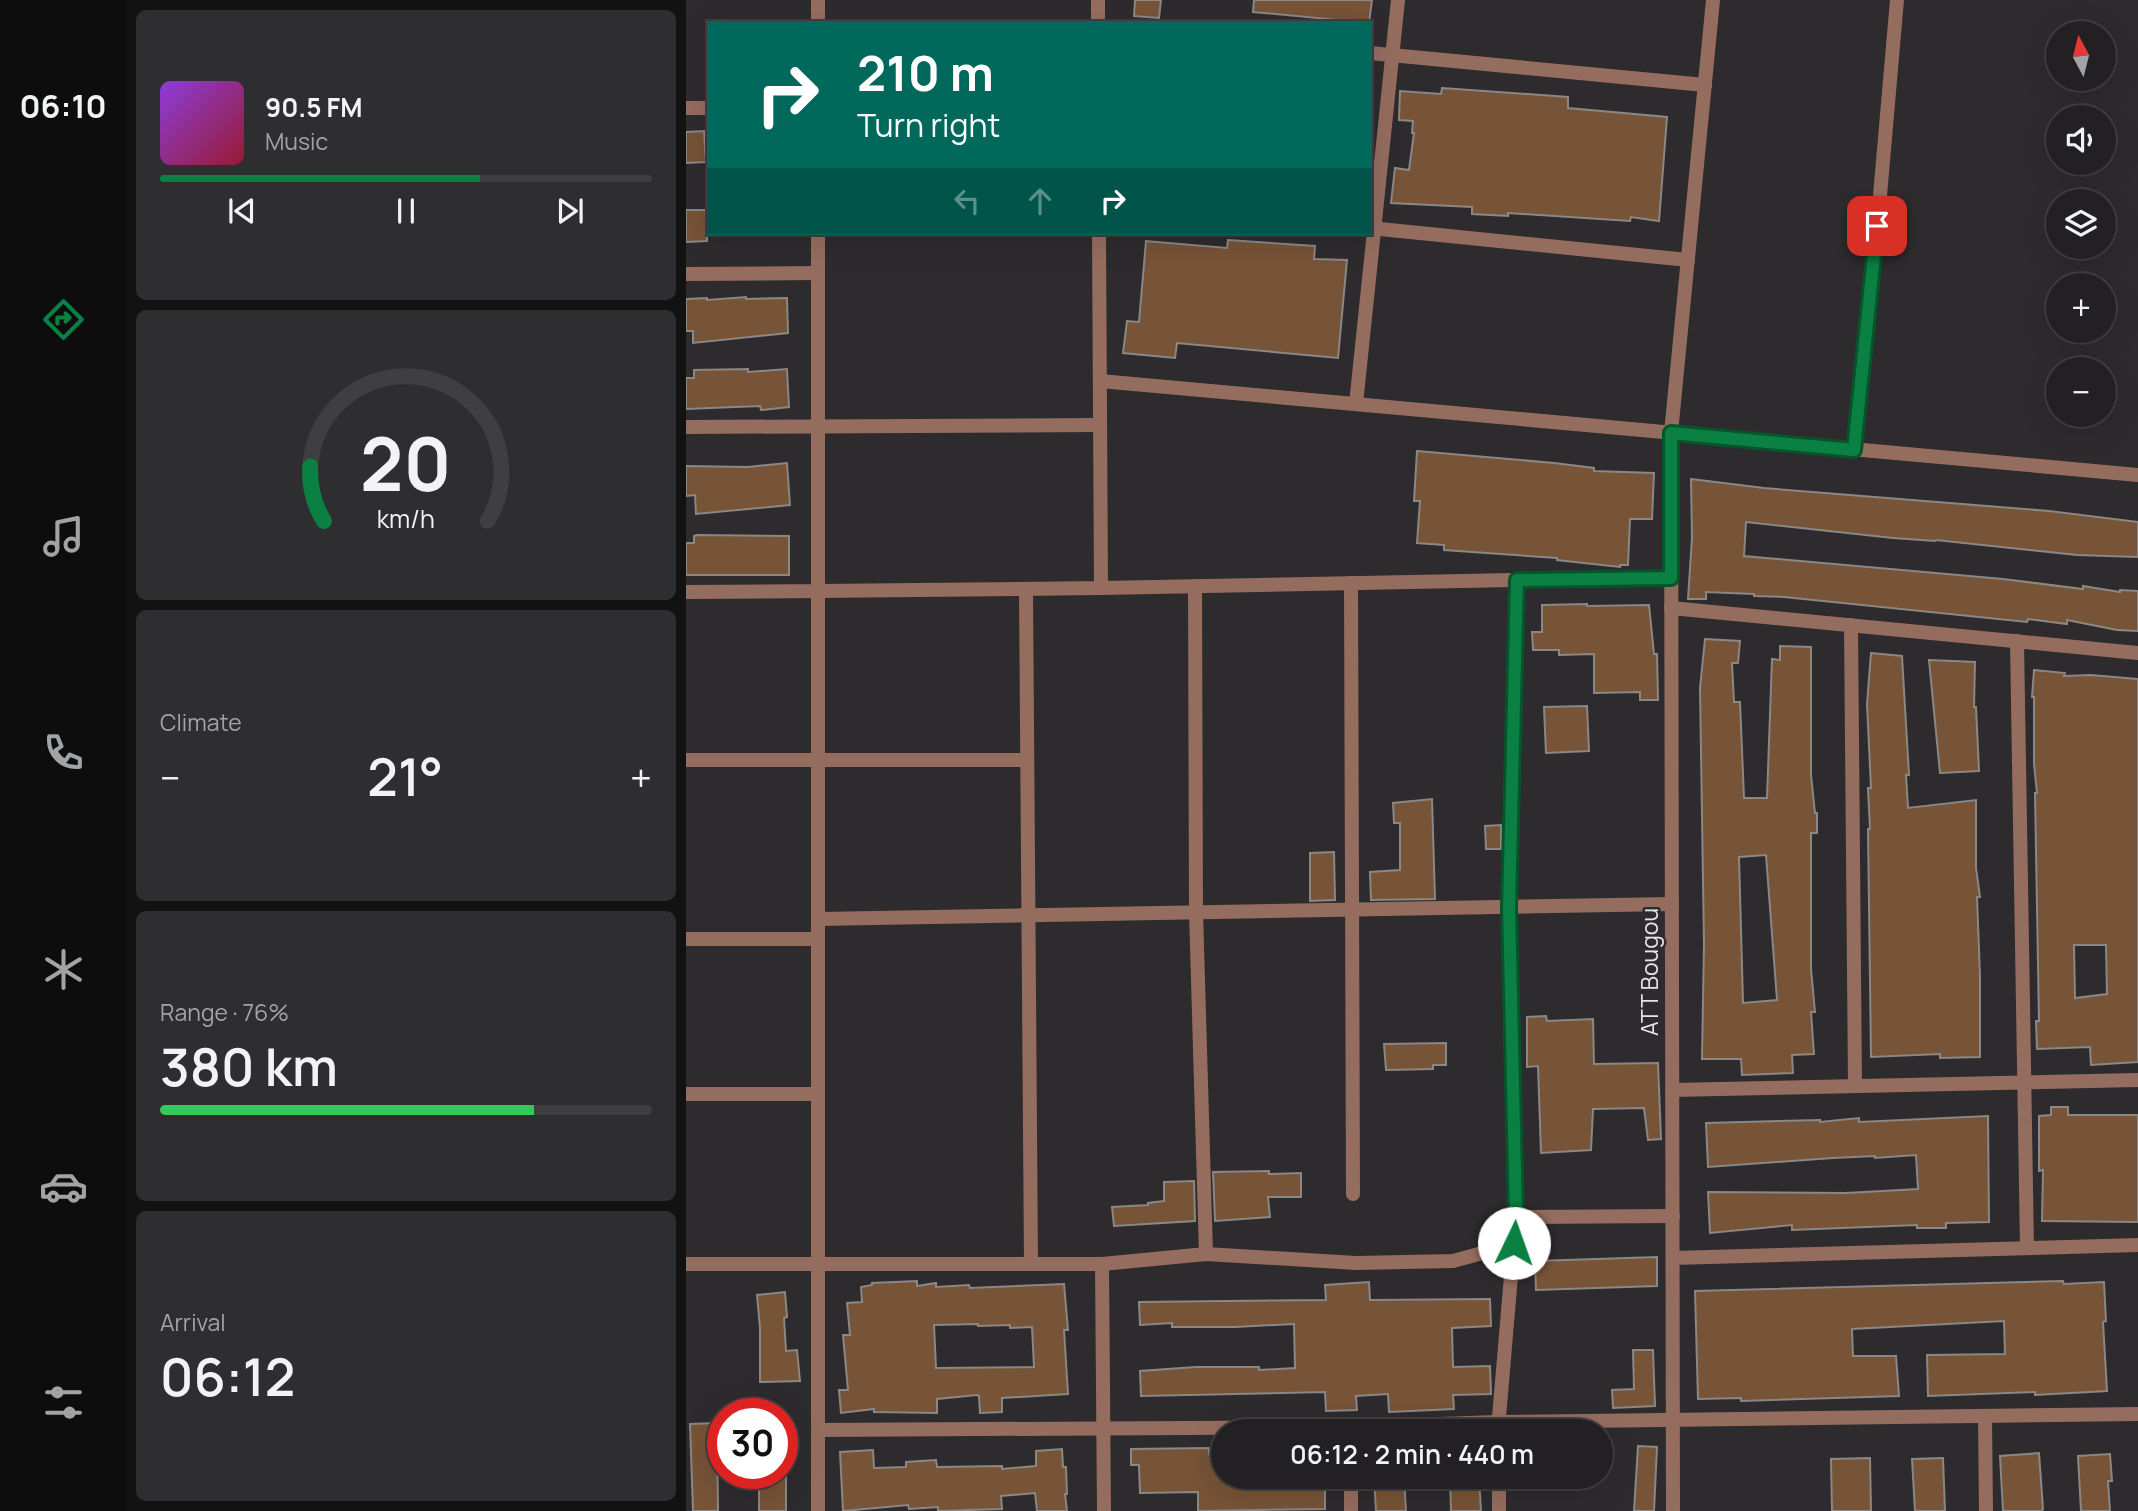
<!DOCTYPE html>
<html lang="en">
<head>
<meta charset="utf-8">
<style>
  body { margin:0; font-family:Manrope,sans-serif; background:#2e2d2f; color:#f1f3f6; height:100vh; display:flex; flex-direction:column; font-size:26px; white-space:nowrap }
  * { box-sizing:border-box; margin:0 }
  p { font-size:23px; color:#a2a3a5 }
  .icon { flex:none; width:38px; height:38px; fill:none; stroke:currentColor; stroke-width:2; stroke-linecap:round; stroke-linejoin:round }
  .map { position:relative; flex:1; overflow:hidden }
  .drawer { display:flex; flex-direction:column; gap:10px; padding:10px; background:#131213; width:560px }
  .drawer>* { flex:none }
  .banner { position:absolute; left:21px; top:21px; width:665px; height:214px; border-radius:0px; box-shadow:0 7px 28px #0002,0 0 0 2px #3f3e40; background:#00695c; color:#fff; overflow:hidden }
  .needle { width:46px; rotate:353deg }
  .controls { position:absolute; left:1360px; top:21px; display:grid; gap:14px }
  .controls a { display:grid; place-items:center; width:70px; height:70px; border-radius:50%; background:#222022; box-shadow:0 7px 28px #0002,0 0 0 2px #3f3e40; font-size:35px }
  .speed { position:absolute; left:21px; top:1398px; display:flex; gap:14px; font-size:35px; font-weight:700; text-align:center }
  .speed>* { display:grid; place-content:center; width:91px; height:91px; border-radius:50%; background:#222022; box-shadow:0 7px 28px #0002,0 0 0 2px #3f3e40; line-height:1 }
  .speed .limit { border:10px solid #d22; background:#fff; color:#111 }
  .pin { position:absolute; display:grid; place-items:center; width:60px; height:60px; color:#fff; margin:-30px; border-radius:14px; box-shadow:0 4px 10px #0006 }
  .me { position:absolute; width:77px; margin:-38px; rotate:3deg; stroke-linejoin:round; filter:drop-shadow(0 0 5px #0008) }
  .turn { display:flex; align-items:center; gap:24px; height:147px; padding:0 35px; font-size:32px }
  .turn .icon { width:91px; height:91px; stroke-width:2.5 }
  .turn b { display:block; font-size:49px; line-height:60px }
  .lanes { display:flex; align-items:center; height:66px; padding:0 35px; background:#0003; justify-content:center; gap:35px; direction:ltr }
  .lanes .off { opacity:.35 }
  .big { font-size:52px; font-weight:600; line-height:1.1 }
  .drawer .tile { flex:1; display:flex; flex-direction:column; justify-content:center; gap:10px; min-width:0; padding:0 24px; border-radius:10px; background:#2e2d2f }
  .drawer .dial { align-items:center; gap:0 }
  .dial svg { height:182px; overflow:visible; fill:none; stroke:#3f3e40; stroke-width:7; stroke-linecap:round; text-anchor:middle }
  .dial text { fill:#f1f3f6; stroke:none }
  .song { display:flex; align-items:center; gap:21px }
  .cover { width:84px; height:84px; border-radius:10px; background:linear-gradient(135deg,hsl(270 70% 55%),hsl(350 70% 35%)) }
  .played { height:7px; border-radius:4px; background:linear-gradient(90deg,#0b8043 65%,#3f3e40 65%) }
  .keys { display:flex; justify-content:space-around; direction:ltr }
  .heat { display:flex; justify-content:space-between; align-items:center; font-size:38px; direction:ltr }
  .charge { height:10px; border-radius:5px; background:linear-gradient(90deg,#34c759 76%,#3f3e40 0) }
  .trip { position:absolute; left:525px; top:1419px; width:402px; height:70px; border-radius:35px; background:#222022; box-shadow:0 7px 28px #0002,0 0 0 2px #3f3e40; font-weight:600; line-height:70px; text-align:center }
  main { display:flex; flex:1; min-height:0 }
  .tab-bar { display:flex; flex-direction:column; width:126px; justify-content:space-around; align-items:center; background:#0e0d0e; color:#a2a3a5 }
  .tab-bar .icon { width:49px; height:49px }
  .tab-bar .active { color:#0b8043 }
  .tab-bar b { font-size:32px; color:#f1f3f6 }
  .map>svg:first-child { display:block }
  .building { fill:#775337; stroke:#8a8784; stroke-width:2; fill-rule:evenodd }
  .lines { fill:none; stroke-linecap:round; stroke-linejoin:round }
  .minor { stroke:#956d5f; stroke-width:14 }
  .tertiary { stroke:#956d5f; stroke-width:14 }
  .route-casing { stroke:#07532c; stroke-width:18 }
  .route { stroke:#0b8043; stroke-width:12 }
  .labels { text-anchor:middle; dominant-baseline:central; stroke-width:5; stroke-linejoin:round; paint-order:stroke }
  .street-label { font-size:23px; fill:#e5e4e5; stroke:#2d2b2d }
</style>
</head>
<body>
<main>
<nav class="tab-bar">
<b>06:10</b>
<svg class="icon active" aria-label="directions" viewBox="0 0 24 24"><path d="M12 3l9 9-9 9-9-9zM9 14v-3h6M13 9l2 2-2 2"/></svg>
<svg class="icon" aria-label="music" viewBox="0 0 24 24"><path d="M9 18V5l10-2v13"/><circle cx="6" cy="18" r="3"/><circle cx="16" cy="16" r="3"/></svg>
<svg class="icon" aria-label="phone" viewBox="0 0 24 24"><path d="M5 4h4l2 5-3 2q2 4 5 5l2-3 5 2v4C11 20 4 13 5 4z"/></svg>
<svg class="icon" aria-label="climate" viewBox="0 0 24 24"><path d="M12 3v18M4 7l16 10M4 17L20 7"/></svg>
<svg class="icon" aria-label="car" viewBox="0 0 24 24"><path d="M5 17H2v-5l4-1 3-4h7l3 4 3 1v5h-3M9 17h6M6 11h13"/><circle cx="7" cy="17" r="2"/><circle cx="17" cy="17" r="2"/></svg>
<svg class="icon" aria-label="filters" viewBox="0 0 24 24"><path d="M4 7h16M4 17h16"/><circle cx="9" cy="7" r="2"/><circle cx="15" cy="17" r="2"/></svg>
</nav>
<section class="drawer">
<div class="tile">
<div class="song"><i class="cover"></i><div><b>90.5 FM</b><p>Music</p></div></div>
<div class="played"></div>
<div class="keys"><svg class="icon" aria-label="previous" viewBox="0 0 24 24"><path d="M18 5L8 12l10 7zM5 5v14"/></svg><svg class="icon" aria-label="pause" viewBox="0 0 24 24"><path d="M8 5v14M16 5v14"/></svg><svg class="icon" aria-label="next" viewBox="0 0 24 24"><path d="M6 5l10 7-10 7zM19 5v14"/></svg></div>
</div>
<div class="tile dial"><svg viewBox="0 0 100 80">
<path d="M14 69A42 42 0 1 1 86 69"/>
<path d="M14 69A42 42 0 0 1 8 45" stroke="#0b8043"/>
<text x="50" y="56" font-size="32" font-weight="700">20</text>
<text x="50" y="72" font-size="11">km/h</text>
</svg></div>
<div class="tile"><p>Climate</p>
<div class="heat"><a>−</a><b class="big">21°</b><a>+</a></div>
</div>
<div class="tile"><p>Range · 76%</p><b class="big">380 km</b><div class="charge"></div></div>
<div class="tile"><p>Arrival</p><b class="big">06:12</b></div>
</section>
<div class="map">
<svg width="1452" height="1511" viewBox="0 0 1452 1511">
  <rect width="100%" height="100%" fill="#2d2b2d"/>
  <g class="building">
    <polygon points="449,0 475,0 473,18 448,16"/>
    <polygon points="568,0 686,0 683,23 567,12"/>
    <polygon points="756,88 882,97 882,108 981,117 973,221 945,217 944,221 822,213 822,216 786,214 786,207 705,203 709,168 723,170 728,133 726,133 727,121 713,120 714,91 755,94"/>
    <polygon points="18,131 20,162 0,163 0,132"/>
    <polygon points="0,210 21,210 21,241 0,242"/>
    <polygon points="542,240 629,246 628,259 661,260 652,358 491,343 489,358 437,353 441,321 453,322 460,241 541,248"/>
    <polygon points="60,297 60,299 101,298 102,333 7,343 7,331 0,331 0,299 21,298 21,300"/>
    <polygon points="62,369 62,372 101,369 103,407 75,410 74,406 0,409 0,378 8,378 8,370"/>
    <polygon points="731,451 868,463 908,468 908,471 968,473 966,519 944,519 942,565 934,565 934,567 871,560 871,558 758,550 758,545 731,543 734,501 728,501"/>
    <polygon points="101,463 104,505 10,514 9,495 0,496 0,466 62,467"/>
    <polygon points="1005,479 1078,488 1363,511 1452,522 1452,557 1391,555 1250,540 1249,541 1207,538 1060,522 1058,556 1317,579 1397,589 1397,586 1434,592 1434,590 1452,591 1452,631 1431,630 1381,620 1381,624 1342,619 1341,622 1098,597 1068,596 1068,594 1020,592 1020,599 1002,599 1006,538"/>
    <polygon points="11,535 103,536 103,575 0,575 0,543 8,543 8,536"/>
    <polygon points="901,604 901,606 963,605 968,654 971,654 972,700 954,700 954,692 908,693 908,654 873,655 873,650 847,650 846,632 856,632 856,605"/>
    <path d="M1019,639L1054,641L1052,663H1046L1048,702H1054L1058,798H1081L1086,659L1094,660V646L1125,647V775L1129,813H1131V833H1125V969L1129,1012H1125L1128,1054L1106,1055L1107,1073L1056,1075L1055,1059H1016L1018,944L1014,688ZM1080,855L1091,1000L1057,1003L1053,857Z"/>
    <polygon points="1185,653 1216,656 1223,775 1220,775 1222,808 1290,800 1290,868 1294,897 1291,897 1294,977 1294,1057 1254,1058 1254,1054 1185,1057 1182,829 1184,829 1182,788 1185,788 1181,704"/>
    <polygon points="1243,660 1289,662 1288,707 1290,707 1293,771 1254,773"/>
    <path d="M1348,670L1379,673L1378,676L1405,675L1452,679V1062L1405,1065L1404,1047L1351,1049L1350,1021H1353L1349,793H1351L1348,764V697H1346ZM1388,945H1420L1421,994L1389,998Z"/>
    <polygon points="901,706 903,751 860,753 858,707"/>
    <polygon points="746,799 749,899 685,900 684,872 714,870 714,823 708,823 707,803"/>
    <polygon points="815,825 815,849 800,849 799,826"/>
    <polygon points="648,852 649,900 624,901 624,853"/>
    <polygon points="860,1016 861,1021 907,1019 908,1064 972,1063 975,1139 962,1140 958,1108 907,1109 905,1150 855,1153 852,1066 841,1067 841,1017"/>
    <polygon points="760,1043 760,1065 747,1065 747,1069 700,1070 698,1044"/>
    <polygon points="1365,1107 1382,1107 1382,1115 1452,1115 1452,1222 1356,1221 1357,1170 1353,1171 1353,1116 1365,1115"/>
    <polygon points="1302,1116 1303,1222 1260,1223 1260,1228 1231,1228 1231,1225 1106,1230 1106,1225 1024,1233 1022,1192 1160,1193 1232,1189 1230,1155 1189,1158 1189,1156 1147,1158 1022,1167 1020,1123 1134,1120 1134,1122 1173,1118 1173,1122"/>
    <polygon points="583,1171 583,1174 615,1173 615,1197 582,1197 584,1217 529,1221 527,1172"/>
    <polygon points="508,1181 509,1221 428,1226 426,1207 462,1205 462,1203 478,1201 478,1182"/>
    <polygon points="971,1257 971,1286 850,1290 849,1261"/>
    <path d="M231,1281V1286L250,1283V1287L283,1285L284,1288L378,1284L382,1330H378L382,1394L316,1398V1412L294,1413L293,1396L291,1395L251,1399V1413L188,1412V1409L155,1413L153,1390H162L157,1335H164L161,1303L176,1302L175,1287L186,1285V1283ZM292,1324V1326L324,1325V1328L346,1327L348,1367L250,1368L248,1325Z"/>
    <polygon points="1377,1281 1378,1284 1418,1282 1420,1321 1417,1322 1421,1391 1349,1395 1349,1392 1242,1396 1241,1355 1319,1354 1318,1321 1166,1329 1167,1356 1210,1356 1213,1396 1055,1401 1055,1398 1012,1399 1009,1291"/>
    <polygon points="683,1282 684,1300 804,1299 805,1326 766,1328 767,1367 804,1366 805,1394 767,1395 768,1409 703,1412 702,1394 670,1396 671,1410 640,1411 639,1392 455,1396 454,1371 510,1367 573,1367 573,1370 609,1368 608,1324 549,1327 486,1327 486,1323 454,1325 453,1302 640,1300 639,1285"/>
    <polygon points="99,1292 101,1317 98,1318 100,1351 111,1350 114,1381 74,1382 74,1328 71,1295"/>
    <polygon points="947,1350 967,1350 969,1406 927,1408 926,1390 948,1389"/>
    <polygon points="31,1423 32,1511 7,1511 4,1424"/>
    <polygon points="952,1446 971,1447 968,1511 948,1511"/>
    <polygon points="523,1448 523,1454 537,1454 537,1477 639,1477 639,1509 512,1511 512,1492 454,1493 453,1465 445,1465 445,1449"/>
    <polygon points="376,1449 377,1467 380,1467 381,1494 379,1494 381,1511 351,1511 349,1493 315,1496 316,1509 252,1511 252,1507 223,1509 222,1505 157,1511 154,1452 187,1450 188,1468 220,1467 220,1462 250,1460 251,1467 316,1466 316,1469 350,1466 350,1451"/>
    <polygon points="1353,1453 1357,1509 1355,1511 1317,1511 1314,1456"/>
    <polygon points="1424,1454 1426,1481 1422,1481 1424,1511 1395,1511 1392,1456"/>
    <polygon points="1184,1458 1185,1511 1146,1511 1145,1459"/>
    <polygon points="1257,1458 1259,1511 1229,1511 1226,1459"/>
    <rect x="73" y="1474" width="27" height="37"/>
    <polygon points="688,1477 718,1477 720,1511 690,1511"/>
    <polygon points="764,1477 793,1477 795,1511 765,1511"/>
  </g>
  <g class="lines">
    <g class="minor">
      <polyline points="132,0 132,23"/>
      <polyline points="684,53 1019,85"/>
      <polyline points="0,108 23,108"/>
      <polyline points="684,228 1002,260"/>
      <polyline points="0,274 132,273"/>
      <polyline points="414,381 1452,475"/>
      <polyline points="670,404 712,0"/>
      <polyline points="0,427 414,425"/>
      <polyline points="665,583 667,1194"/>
      <polyline points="509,586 510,912 520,1254"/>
      <polyline points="415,588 985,577"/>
      <polyline points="340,589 345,1264"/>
      <polyline points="0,592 132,591 132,233"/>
      <polyline points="985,608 1452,653"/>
      <polyline points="1165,625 1169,1086"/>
      <polyline points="1331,641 1341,1248"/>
      <polyline points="0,760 341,760"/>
      <polyline points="132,919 986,904"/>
      <polyline points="0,939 132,939"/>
      <polyline points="986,1090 1452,1080"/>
      <polyline points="0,1094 132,1094"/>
      <polyline points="987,1258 1452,1245"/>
      <polyline points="0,1264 132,1264 132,1511"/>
      <polyline points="416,1264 520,1254 670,1263 767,1261 800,1252 830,1217 987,1216"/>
      <polyline points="1299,1416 1300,1511"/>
      <polyline points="812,1429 830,1217 823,907 831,580"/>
      <polyline points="132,1430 665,1427 812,1422 1452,1414"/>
      <polyline points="665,1511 665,1477"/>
      <polyline points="813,1511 813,1477"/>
      <polyline points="987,1511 985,433 1027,0"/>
    </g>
    <g class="tertiary">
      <polyline points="412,0 412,23"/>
      <polyline points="413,233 415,588 132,591 132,1264 416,1264 418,1511"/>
      <polyline points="1168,450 1187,276 1211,0"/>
    </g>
  </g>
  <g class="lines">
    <g class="route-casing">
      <polyline id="route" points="828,1243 830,1217 823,907 831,580 985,578 985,433 1168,450 1191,226"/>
    </g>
    <use href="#route" class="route"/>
  </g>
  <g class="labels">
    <g class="street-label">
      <text transform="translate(963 972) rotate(-90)">ATT Bougou</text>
    </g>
  </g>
</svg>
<div class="controls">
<a><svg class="needle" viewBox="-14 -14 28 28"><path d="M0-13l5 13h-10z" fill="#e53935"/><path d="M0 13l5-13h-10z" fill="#a2a3a5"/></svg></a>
<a><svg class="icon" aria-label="sound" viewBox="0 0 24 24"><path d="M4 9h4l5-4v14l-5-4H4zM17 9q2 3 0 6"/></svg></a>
<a><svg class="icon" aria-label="layers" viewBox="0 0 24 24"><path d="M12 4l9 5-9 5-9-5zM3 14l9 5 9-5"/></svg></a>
<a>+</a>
<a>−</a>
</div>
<div class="speed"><div class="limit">30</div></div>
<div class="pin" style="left:1191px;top:226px;background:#d93025"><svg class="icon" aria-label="arrive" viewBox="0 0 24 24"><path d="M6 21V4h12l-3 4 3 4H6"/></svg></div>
<svg class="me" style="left:828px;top:1243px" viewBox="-20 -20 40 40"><circle r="19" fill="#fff"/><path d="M0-13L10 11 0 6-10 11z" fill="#0b8043"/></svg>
<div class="trip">06:12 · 2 min · 440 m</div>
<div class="banner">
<div class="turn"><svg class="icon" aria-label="right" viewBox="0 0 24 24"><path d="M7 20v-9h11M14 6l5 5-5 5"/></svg><div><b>210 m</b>Turn right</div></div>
<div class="lanes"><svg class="icon off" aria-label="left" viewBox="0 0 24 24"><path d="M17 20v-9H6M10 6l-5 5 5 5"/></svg><svg class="icon off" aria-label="ahead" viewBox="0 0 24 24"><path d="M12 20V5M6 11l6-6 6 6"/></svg><svg class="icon" aria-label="right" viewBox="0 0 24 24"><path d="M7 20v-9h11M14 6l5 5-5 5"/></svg></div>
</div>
</div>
</main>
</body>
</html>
